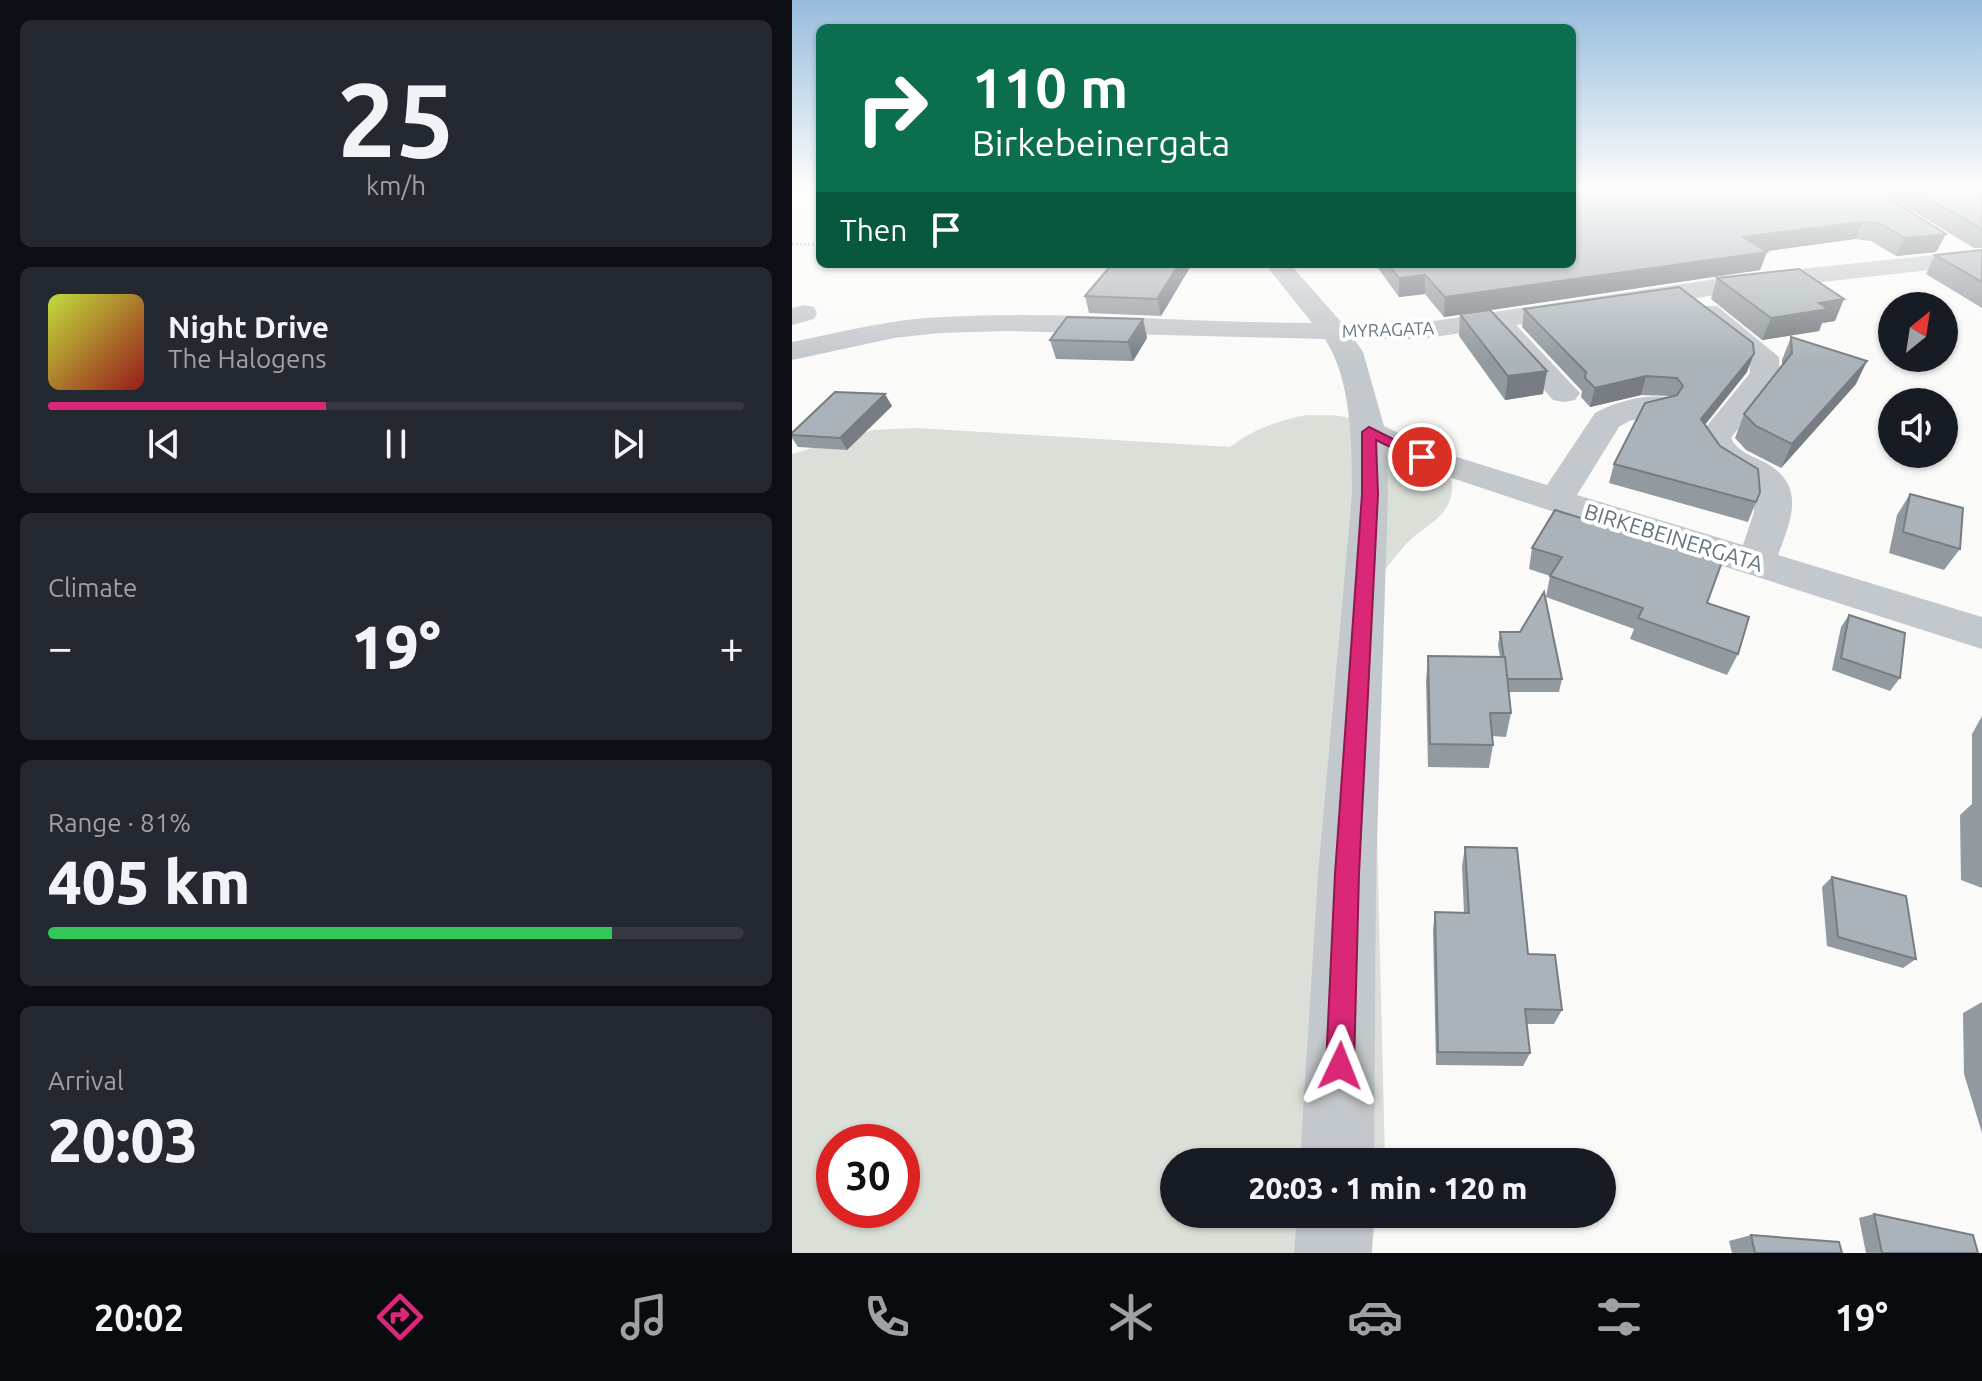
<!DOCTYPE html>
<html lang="en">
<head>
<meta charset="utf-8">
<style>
  body { margin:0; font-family:Ubuntu,sans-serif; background:#242831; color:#f1f3f6; height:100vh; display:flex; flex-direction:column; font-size:30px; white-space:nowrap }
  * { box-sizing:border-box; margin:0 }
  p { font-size:26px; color:#9ea1a6 }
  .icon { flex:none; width:44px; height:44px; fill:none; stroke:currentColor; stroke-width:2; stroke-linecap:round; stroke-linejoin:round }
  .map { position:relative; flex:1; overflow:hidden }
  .side { display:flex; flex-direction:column; gap:20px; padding:20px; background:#0d0f14; width:792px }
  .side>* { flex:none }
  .hud { position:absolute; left:24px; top:24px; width:760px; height:244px; border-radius:12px; box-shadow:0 2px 6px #0004; background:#0b6e4f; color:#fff; overflow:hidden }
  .needle { width:52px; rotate:30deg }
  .buttons { position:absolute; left:1086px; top:292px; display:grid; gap:16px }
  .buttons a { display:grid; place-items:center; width:80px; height:80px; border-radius:50%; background:#171b24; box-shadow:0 2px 6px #0004; font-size:40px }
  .speed { position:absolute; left:24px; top:1124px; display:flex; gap:16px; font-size:40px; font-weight:700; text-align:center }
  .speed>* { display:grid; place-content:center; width:104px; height:104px; border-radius:50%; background:#171b24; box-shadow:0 2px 6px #0004; line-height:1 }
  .speed .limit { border:12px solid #d22; background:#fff; color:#111 }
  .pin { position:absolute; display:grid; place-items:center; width:68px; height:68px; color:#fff; margin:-34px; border:4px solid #fff; border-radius:50%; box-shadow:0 2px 8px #0007 }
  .me { position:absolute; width:88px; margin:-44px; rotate:2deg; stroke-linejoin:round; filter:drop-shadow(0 0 6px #0008) }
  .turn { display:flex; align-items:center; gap:28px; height:168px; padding:0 24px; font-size:36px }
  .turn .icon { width:104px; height:104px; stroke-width:2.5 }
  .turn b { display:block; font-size:56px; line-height:68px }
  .then { display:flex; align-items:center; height:76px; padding:0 24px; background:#0003; gap:16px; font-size:30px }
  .big { font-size:60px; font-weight:800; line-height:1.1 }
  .side .card { flex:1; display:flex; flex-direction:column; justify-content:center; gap:12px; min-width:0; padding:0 28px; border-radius:12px; background:#242831 }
  .side .dial { align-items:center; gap:0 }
  .dial b { font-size:104px; line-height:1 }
  .song { display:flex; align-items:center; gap:24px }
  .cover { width:96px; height:96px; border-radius:12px; background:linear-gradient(135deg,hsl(70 70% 55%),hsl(0 70% 35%)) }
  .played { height:8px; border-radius:4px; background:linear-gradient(90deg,#db2777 40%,#363941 40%) }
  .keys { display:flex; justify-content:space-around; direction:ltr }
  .heat { display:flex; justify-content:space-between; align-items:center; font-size:44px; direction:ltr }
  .charge { height:12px; border-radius:6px; background:linear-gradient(90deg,#34c759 81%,#363941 0) }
  .trip { position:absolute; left:368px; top:1148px; width:456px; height:80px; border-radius:40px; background:#171b24; box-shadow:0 2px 6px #0004; font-weight:800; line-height:80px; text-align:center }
  .tabs { display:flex; height:128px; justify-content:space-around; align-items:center; background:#090b0e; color:#9ea1a6 }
  .tabs .icon { width:56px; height:56px }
  .tabs .current { color:#db2777 }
  .tabs b { font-size:36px; color:#f1f3f6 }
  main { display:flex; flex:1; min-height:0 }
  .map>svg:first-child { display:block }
  .green { fill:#dadfd7; fill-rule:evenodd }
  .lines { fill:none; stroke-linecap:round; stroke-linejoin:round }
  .path { stroke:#bbbfc2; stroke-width:3; stroke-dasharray:2 2; stroke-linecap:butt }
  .minor { fill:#c3c8cc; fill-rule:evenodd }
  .wall { fill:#929a9f }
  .shaded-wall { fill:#777d82 }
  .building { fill:#aab3b9; stroke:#777d82; stroke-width:2 }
  .route { fill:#db2777; stroke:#8e194d; stroke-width:2 }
  .labels { text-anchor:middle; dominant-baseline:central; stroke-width:8; stroke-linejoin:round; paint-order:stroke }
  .far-street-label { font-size:18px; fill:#657683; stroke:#fff }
  .street-label { font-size:22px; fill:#657683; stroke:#fff }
</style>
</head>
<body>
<main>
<section class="side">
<div class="card dial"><b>25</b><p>km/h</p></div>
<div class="card">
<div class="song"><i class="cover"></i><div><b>Night Drive</b><p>The Halogens</p></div></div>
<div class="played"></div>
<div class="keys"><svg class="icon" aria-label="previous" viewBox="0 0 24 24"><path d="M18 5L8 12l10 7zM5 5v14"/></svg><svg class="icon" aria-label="pause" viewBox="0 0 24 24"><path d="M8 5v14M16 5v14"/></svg><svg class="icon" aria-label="next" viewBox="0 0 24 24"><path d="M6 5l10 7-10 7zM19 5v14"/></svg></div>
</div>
<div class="card"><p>Climate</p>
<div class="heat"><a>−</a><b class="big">19°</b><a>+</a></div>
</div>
<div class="card"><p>Range · 81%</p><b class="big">405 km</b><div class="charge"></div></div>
<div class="card"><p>Arrival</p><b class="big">20:03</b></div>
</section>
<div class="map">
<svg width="1190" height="1253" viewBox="0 0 1190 1253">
  <rect width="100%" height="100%" fill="#fafaf8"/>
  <path class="green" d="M515,415C527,416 540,414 552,417C586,423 671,449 659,496C654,518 633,526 618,540C604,554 592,572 579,587L593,1162H382V1214H585L579,1253H0V454L81,430L124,428L438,447C462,429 485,421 515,415ZM42,1142H110V1210H42Z"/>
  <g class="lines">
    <polyline class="path" points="0,244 28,245"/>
    <g class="minor">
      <path d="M1190,250V264L951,291L724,325L788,393L783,400L772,402L761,400L705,337L701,331L703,328L629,339H562L571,352L592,426L642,450L755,485L803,413C823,402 855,393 877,398L882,405L877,412L837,421L827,427L785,495L951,545L962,512L961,487L922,463L905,438L958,373L957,360L902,312L905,306H925L987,357L988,374L939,438C945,451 958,455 970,461C1015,483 1000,518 986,555L1190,617V649L750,508L618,464L595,453L596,494L584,874L582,1162H508L526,874L560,494C560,446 560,381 533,339L216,331L147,333L102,338L0,360V342C49,332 99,319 150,317C273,310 397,323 520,323L473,264H498L550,323H629L951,275Z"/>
      <polygon points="12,305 22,307 25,313 22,319 0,325 0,308"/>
      <polygon points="505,1214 581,1214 580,1253 502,1253"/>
    </g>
  </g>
  <g class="wall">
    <polygon points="780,187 820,187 782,191 783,192 1079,187 1154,234 1144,252 1104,256 1079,241 1063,239 975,251 968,270 652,317 633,294 607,297 583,264 780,264"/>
    <polygon points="1081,187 1190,187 1190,248 1182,248"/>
    <polygon points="1190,250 1190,308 1134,274 1143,255"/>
    <polygon points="400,264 369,316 297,313 293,296"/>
    <polygon points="925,278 1043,321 1030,323 1027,331 970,340 919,299"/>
    <polygon points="732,309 955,372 913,425 964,502 956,522 817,483 822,464 879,396 849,395 798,407 789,397 790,391 730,327"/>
    <polygon points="668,314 751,394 713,400 667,336"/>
    <polygon points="351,319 355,338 341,361 264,359 258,340"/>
    <polygon points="999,337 1064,384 989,468 954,450 943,438 952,414 990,365 990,360"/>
    <polygon points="100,406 55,450 6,447 0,438 0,433"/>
    <polygon points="1118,494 1168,549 1152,570 1097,553 1105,515"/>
    <polygon points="740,548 915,603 946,654 935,675 838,639 842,629 754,597 758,576 737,569"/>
    <polygon points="1057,615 1108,678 1098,691 1040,670 1049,627"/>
    <polygon points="708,632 770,679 767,692 717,692 719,713 714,737 700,736 701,745 697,768 636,767 634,681 636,656 708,657 706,645"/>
    <polygon points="1190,716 1190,888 1169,880 1168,815 1180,804 1180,734"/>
    <polygon points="673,847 770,1010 762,1024 735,1024 738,1053 731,1066 644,1065 641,930 643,912 672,913 670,866"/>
    <polygon points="1040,877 1124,959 1111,968 1035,946 1030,887"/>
    <polygon points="1190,1002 1190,1133 1172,1074 1171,1013"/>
    <polygon points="1082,1214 1186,1253 1074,1253 1067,1218"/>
    <polygon points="959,1235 1050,1253 940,1253 937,1241"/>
  </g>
  <g class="shaded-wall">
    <polygon points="780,187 820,187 780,191"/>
    <polygon points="1071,222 1063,239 945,255 951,237"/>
    <polygon points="1154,234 1144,252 1104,256 1113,238"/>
    <polygon points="975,252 968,270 652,317 653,297"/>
    <polygon points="387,264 400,264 369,316 365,299"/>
    <polygon points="633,275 633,294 607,297 607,278"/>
    <polygon points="1052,299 1043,321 1030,323 1027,331 970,340 979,318 1027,303"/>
    <polygon points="351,319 355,338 341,361 336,342"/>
    <polygon points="962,354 955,372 902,438 909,419"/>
    <polygon points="1075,361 1064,384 989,468 1000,444"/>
    <polygon points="755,371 751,394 713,400 716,376"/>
    <polygon points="854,376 849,395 798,407 803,388"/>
    <polygon points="93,394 100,406 55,450 48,438"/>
  </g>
  <g class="building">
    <polygon points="834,187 1079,187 1154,234 1113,238 1087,223 1071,222 951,237 975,252 653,297 633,275 607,278 596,264 780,264 780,189 783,192"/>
    <polygon points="1117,187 1190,187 1190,229"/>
    <polygon points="1190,250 1190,282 1143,255"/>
    <polygon points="320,264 387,264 365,299 293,296"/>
    <polygon points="1007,269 1052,299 1027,303 1036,309 979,318 925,278"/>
    <polygon points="887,287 961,343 962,354 909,419 928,446 966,469 968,492 964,502 822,464 853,403 885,395 891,386 885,378 854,376 803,388 793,378 794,372 732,309"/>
    <polygon points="698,310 755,371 716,376 668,314"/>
    <polygon points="275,317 351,319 336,342 258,340"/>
    <polygon points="999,337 1075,361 1000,444 964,426 952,414 1000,353"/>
    <polygon points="43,392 93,394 48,438 0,435 0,433"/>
    <polygon points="1118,494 1171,508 1168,549 1111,532"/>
    <polygon points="763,510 930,562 915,603 957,617 946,654 846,618 851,608 758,576 770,557 740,548"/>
    <polygon points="752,592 770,679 715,679 708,632 728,632"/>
    <polygon points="1057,615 1113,633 1108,678 1049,658"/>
    <polygon points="636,656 713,657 719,713 698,713 701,745 638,744"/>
    <polygon points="673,847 725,848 736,954 763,955 770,1010 733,1009 738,1053 646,1052 643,912 677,913"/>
    <polygon points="1040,877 1114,896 1124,959 1046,937"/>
    <polygon points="1082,1214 1181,1235 1186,1253 1090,1253"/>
    <polygon points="959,1235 1047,1242 1050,1253 963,1253"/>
  </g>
  <linearGradient id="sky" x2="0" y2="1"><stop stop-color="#96bcdc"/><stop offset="0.52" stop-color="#fdfdfc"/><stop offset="1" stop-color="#fdfdfc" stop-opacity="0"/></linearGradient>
  <rect width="1190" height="362" fill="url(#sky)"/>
  <polygon class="route" points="577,427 637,457 635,460 625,460 584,440 586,494 567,874 562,1066 558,1076 548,1080 538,1076 534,1066 543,874 570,494 570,432"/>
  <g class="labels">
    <g class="far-street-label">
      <text transform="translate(596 329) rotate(-2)">MYRAGATA</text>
    </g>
    <g class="street-label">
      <text transform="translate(882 537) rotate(17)">BIRKEBEINERGATA</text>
    </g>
  </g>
</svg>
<div class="buttons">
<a><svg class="needle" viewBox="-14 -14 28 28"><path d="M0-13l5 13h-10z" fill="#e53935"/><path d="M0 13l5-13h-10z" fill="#9ea1a6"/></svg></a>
<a><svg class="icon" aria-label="sound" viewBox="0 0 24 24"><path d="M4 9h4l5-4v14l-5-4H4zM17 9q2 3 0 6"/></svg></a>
</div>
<div class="speed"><div class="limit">30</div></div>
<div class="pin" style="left:630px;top:457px;background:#d93025"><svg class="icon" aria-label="arrive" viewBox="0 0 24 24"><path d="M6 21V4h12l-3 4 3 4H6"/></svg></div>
<svg class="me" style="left:548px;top:1066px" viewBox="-20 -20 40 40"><path d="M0-17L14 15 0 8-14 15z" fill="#db2777" stroke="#fff" stroke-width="4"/></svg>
<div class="trip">20:03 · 1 min · 120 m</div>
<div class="hud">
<div class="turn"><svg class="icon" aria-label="right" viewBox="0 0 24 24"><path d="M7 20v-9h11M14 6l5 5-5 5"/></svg><div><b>110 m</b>Birkebeinergata</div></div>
<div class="then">Then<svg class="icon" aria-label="arrive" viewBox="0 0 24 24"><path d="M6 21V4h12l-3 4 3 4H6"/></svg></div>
</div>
</div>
</main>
<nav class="tabs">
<b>20:02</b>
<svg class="icon current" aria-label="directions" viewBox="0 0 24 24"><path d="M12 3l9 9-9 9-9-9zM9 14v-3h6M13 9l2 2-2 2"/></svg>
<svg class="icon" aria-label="music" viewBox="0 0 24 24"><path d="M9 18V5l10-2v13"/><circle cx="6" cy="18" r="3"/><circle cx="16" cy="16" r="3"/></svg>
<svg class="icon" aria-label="phone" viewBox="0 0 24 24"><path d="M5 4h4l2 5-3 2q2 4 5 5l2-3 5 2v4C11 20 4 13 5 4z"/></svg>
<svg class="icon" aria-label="climate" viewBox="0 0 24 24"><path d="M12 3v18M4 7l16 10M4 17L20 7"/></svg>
<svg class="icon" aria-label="car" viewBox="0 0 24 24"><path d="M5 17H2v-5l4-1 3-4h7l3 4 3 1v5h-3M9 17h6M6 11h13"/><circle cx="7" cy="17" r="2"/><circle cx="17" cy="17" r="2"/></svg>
<svg class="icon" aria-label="filters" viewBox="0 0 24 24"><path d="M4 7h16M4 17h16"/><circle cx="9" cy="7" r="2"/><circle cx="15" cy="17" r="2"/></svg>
<b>19°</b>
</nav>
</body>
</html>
